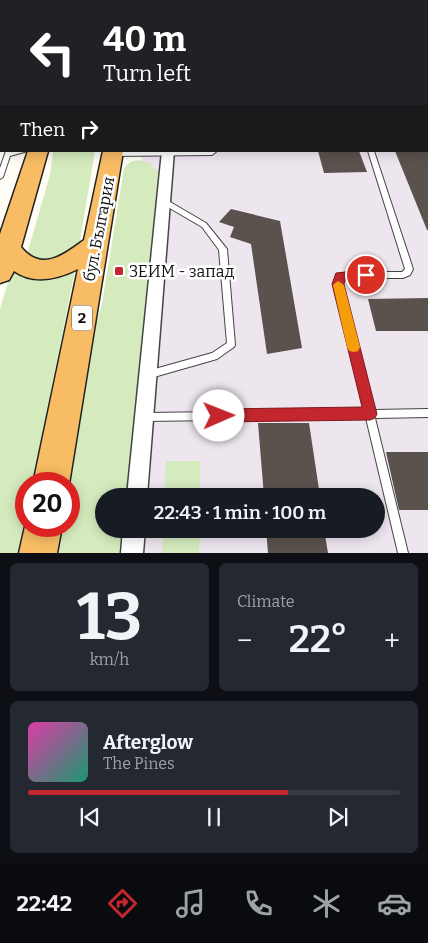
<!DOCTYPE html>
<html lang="en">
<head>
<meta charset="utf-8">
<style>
  body { margin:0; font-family:Bitter,serif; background:#242831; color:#f1f3f6; height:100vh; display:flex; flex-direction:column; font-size:19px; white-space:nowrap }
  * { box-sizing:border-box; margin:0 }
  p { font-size:16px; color:#9ea1a6 }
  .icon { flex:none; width:28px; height:28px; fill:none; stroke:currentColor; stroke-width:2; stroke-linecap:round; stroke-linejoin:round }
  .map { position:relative; height:553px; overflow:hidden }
  .details { display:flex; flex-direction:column; gap:10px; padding:10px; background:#0d0f14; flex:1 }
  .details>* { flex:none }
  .banner { position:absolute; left:0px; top:0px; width:429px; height:152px; box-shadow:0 2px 12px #0003; background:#202124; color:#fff; overflow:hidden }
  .speed { position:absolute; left:15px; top:472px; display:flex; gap:10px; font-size:25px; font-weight:700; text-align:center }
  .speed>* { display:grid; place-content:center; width:65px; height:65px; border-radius:50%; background:#171b24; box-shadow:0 2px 12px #0003; line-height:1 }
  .speed .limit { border:8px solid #d22; background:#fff; color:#111 }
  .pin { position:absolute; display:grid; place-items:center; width:42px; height:42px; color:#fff; margin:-21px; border:2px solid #fff; border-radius:50%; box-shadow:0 1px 5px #0007 }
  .me { position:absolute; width:55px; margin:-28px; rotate:89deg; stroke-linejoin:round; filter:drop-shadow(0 0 4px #0008) }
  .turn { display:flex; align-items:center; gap:18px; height:105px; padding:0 20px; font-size:22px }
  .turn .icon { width:65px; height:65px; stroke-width:2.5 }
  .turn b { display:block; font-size:35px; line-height:42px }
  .then { display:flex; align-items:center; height:48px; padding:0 20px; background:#0003; gap:10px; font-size:19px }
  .big { font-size:38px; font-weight:600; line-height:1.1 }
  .details .tile { flex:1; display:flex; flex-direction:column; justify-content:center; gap:8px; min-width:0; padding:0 18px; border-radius:8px; background:#242831 }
  .details .dial { align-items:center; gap:0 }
  .dial b { font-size:65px; line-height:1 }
  .song { display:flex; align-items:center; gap:15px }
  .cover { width:60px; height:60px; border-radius:8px; background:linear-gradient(135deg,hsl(320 70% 55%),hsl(160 70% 35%)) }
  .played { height:5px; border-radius:2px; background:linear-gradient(90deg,#c4262e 70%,#363941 70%) }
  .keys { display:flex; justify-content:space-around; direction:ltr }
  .heat { display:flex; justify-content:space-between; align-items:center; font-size:28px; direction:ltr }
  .details .tiles { flex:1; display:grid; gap:10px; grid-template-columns:1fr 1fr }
  .tile:last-child { grid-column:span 2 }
  .trip { position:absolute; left:95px; top:488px; width:290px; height:50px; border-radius:25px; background:#171b24; box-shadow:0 2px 12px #0003; font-weight:600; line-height:50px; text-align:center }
  .menu { display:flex; height:80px; justify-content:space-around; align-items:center; background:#090b0e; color:#9ea1a6 }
  .menu .icon { width:35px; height:35px }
  .menu .selected { color:#c4262e }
  .menu b { font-size:22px; color:#f1f3f6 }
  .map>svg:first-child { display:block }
  .industrial { fill:#eee6ef; fill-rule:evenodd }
  .green { fill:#d5ebbd }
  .building { fill:#5a524d }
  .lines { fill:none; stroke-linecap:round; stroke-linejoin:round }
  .service-casing { stroke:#444; stroke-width:2 }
  .minor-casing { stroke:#444; stroke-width:3 }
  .trunk-casing { stroke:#222; stroke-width:3 }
  .service { fill:#fff; fill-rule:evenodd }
  .minor { fill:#fff; fill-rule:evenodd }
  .trunk { fill:#f7bc64; fill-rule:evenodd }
  .route { fill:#c4262e; stroke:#7f191e }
  .slow { fill:#f59e0b }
  .poi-dot { fill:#c4262e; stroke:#fff; stroke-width:2 }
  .labels { text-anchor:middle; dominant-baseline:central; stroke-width:5; stroke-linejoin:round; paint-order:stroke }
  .shield { fill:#fff; stroke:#585858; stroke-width:1 }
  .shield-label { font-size:15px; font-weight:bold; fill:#111 }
  .street-label { font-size:16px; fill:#111; stroke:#fff }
  .poi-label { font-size:16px; fill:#111; stroke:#fff; text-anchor:start }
</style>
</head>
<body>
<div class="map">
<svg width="428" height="553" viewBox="0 0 428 553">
  <rect width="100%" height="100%" fill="#fffdf5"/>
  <path class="industrial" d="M163,0H428V553H93L143,151H428V1ZM104,496H376V529H104Z"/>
  <g class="green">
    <polygon points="53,151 95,151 80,241 65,257 37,262 27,254 50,175"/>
    <polygon points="138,160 150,163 160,174 127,496 104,496 104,529 124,529 121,553 52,553 56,526 69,526 69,484 84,362 102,304 124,168 130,162"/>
    <path d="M12,269C38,282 50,280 75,270L32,484H26V513L18,553H0V309Z"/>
    <polygon points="166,461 200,461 200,496 164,496"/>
    <polygon points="163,529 200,529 199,553 162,553"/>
  </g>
  <g class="building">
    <polygon points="318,151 359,151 367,172 324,173"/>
    <polygon points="395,151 428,151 428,230 427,230"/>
    <polygon points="231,209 280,221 302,348 267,354 251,244 230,237 234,227 219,222"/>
    <polygon points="428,298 428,331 376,331 368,299"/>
    <polygon points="258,423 309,423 320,496 264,496"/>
    <polygon points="386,452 428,452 428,510 399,510"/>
    <polygon points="266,529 324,529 328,553 268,553"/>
  </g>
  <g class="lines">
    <g class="service-casing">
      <g id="service">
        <polygon points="69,0 73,0 72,1 68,1"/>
        <rect x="286" y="0" width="4" height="1"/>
        <polygon points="6,151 28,151 10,156 3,177 0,179 0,168"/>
        <polygon points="217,151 212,155 113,156 110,154 113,152"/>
        <polygon points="368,151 374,151 413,269 410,275 403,278 347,278 343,279 342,284 373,410 428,409 428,417 375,418 408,553 398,553 366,418 145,421 142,420 140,417 142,414 145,413 364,410 334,284 337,275 347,272 402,272 405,269"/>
        <polygon points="161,199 165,199 206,223 227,249 235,345 234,347 217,359 147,379 144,378 143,375 144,372 212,353 227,343 219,250 202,227 161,203 160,201"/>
      </g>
    </g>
    <g class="minor-casing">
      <g id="minor">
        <rect x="174" y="0" width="8" height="1"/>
        <polygon points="162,151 174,151 147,496 127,496"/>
        <polygon points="123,529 145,529 143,553 121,553"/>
      </g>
    </g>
    <g class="trunk-casing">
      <g id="trunk">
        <rect x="134" y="0" width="14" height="1"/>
        <path d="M28,151H48L21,247C41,272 63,256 84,240L103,151H123L69,484H33L78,269C58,279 34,285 14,271L9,280L0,283V234Z"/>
        <polygon points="26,522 26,526 62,526 57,553 19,553"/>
      </g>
    </g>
    <use href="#service" class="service"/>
    <use href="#minor" class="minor"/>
    <use href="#trunk" class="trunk"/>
  </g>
  <polygon class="route" points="366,270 370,272 371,275 370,278 345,280 344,284 377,414 375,418 370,420 219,422 214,420 212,416 214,411 219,409 362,407 332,284 336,273"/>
  <polygon class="slow" points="338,281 344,285 360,347 358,351 354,352 349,351 347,347 333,285"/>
  <rect class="poi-dot" x="114" y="266" width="10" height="10" rx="2.5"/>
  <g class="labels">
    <rect class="shield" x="72" y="305.5" width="20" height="25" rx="4"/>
    <g class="shield-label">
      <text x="82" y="318">2</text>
    </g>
    <g class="street-label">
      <text transform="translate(99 229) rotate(-79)">бул. България</text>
    </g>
    <g class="poi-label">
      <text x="129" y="271">ЗЕИМ - запад</text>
    </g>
  </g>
</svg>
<div class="speed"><div class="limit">20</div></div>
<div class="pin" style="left:366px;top:275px;background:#d93025"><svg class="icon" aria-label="arrive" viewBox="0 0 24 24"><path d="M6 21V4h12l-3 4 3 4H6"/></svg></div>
<svg class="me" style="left:219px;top:416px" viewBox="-20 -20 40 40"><circle r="19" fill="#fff"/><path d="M0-13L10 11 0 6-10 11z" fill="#c4262e"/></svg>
<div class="trip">22:43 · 1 min · 100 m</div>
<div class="banner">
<div class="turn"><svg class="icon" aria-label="left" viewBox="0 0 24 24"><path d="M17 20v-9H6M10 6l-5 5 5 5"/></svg><div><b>40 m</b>Turn left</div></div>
<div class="then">Then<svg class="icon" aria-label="right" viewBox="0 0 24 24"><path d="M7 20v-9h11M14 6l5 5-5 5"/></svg></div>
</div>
</div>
<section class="details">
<div class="tiles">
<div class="tile dial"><b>13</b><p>km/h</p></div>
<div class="tile"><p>Climate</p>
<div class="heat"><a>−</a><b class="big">22°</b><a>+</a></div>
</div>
<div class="tile">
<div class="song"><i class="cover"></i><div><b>Afterglow</b><p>The Pines</p></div></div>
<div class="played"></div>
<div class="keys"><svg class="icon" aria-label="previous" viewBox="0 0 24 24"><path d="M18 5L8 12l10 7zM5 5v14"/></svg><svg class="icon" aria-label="pause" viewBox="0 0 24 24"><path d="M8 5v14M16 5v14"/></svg><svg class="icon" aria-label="next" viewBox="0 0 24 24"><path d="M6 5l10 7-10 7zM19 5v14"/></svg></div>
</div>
</div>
</section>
<nav class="menu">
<b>22:42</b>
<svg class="icon selected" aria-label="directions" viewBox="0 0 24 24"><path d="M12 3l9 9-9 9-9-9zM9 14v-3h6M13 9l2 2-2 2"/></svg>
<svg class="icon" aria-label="music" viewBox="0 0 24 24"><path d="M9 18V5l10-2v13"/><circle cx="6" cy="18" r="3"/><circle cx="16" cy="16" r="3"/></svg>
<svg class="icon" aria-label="phone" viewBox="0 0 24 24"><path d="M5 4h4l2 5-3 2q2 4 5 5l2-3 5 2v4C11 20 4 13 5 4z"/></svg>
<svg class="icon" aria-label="climate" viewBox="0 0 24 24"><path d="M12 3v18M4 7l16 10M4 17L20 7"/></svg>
<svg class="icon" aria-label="car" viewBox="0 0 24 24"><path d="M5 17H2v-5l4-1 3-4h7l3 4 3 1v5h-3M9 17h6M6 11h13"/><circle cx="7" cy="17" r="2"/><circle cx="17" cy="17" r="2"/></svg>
</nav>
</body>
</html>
